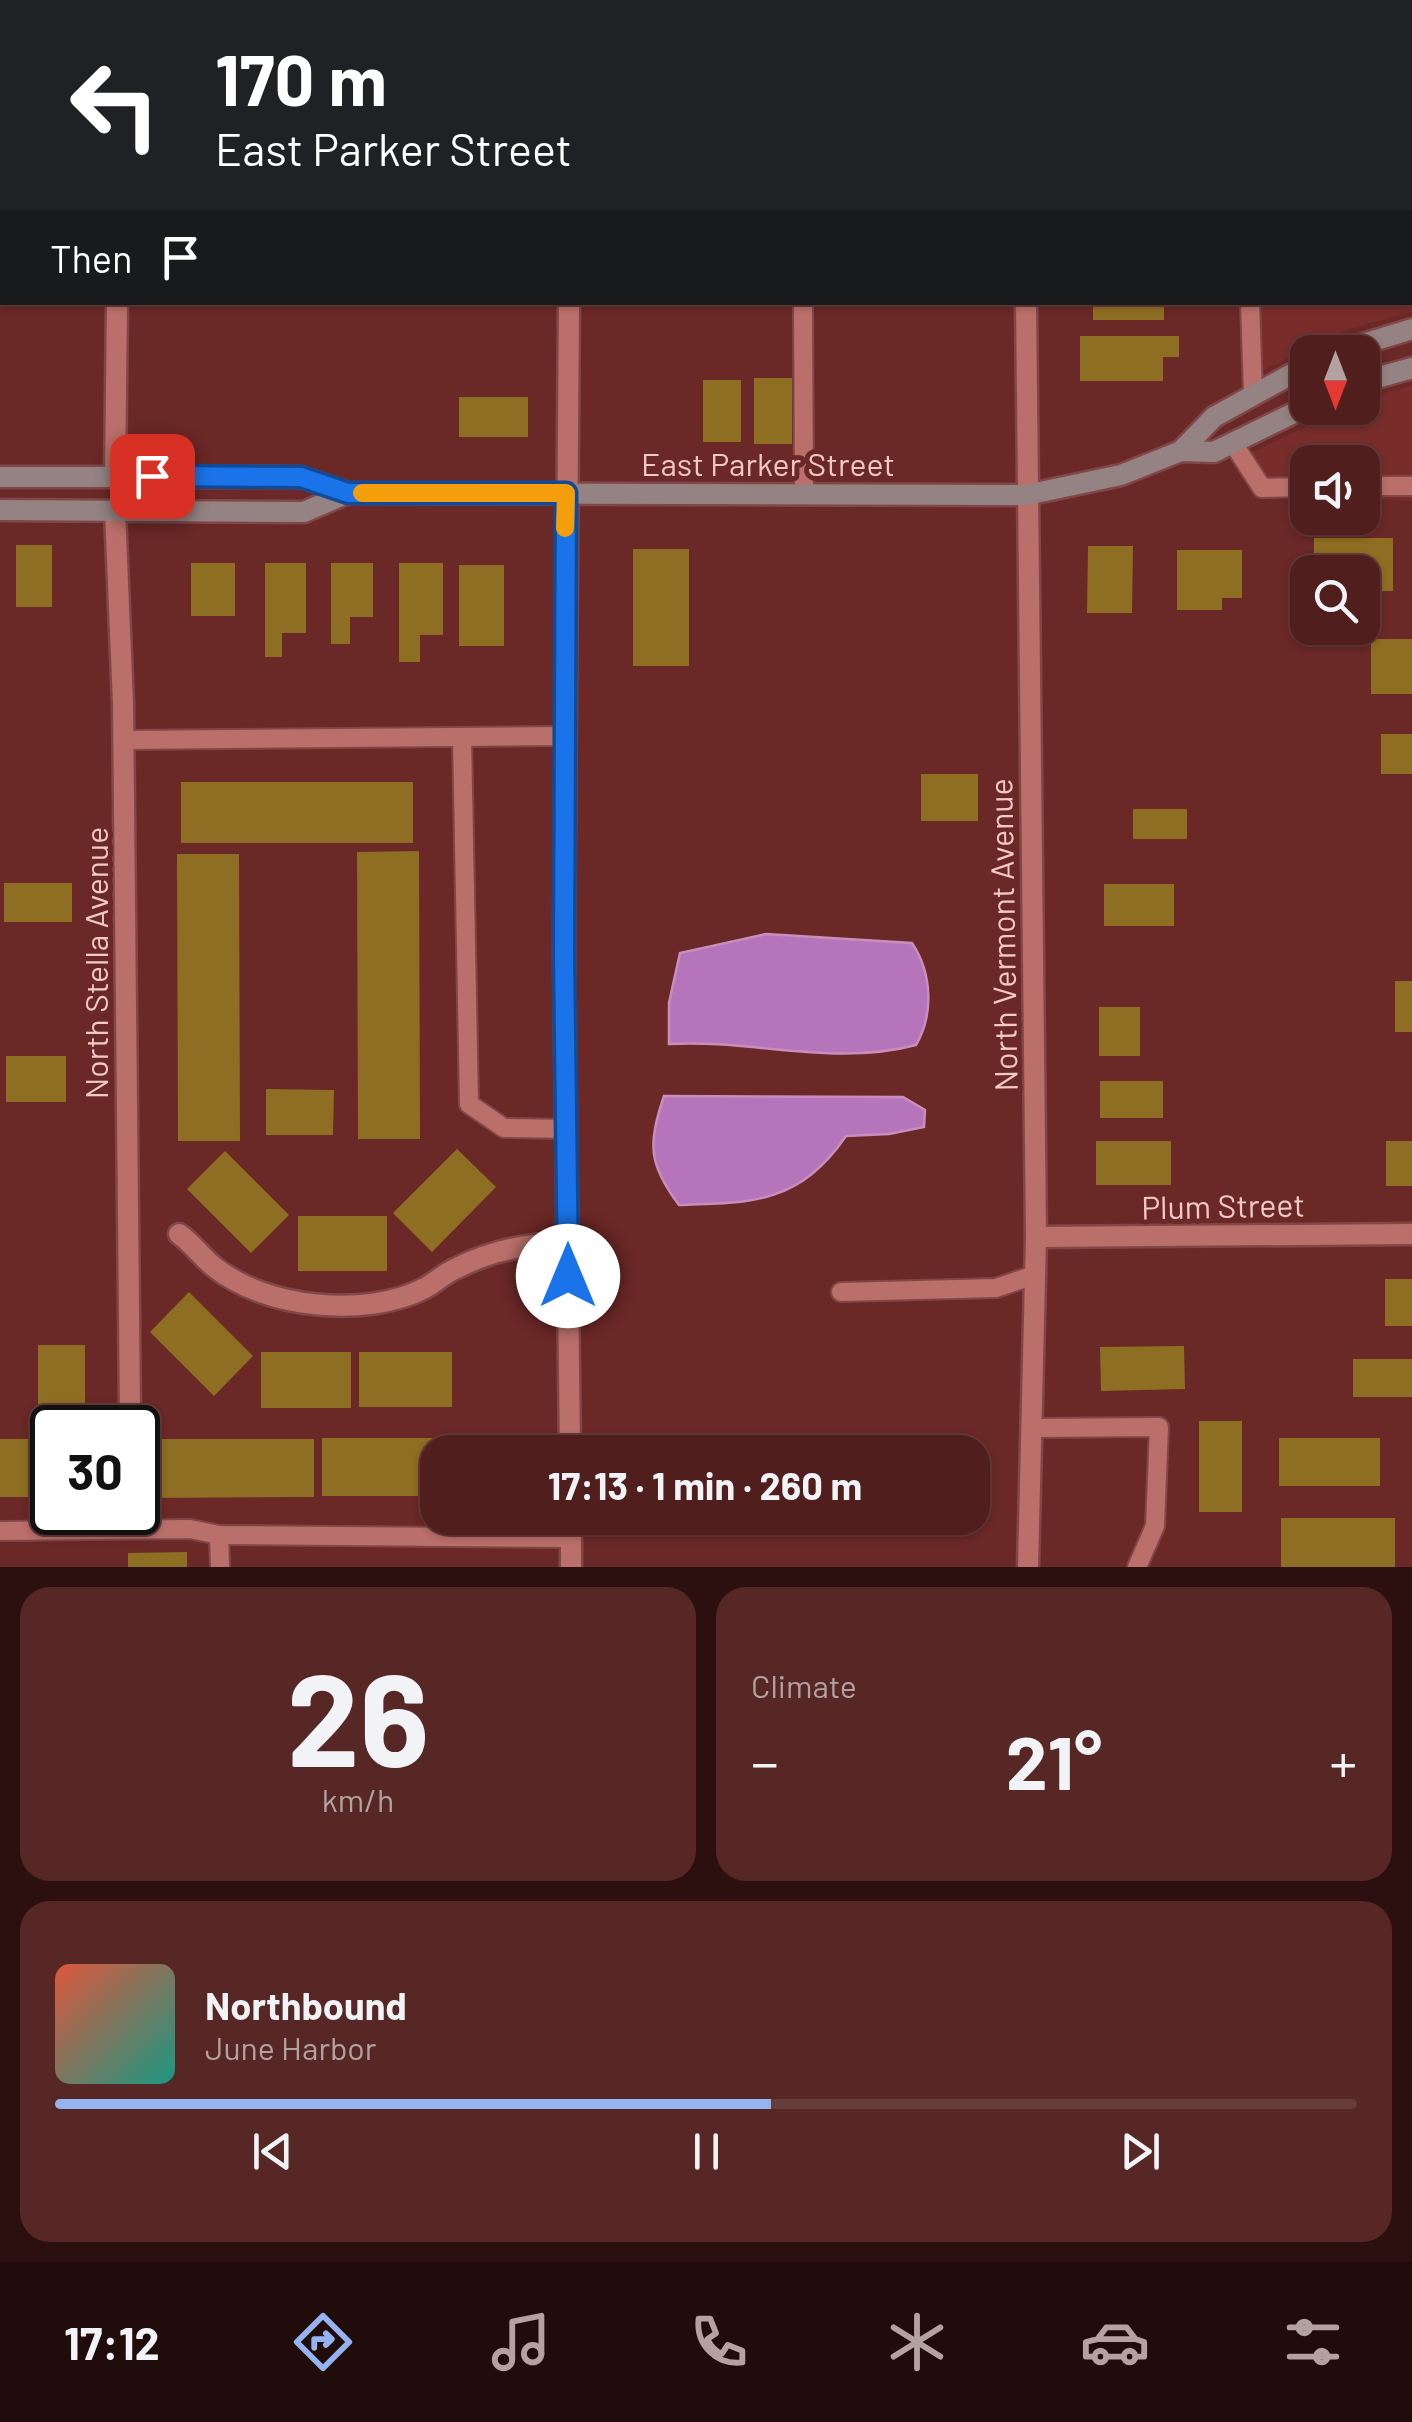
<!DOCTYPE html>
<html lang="en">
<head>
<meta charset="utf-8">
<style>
  body { margin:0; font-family:Barlow,sans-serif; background:#562725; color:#f1f3f6; height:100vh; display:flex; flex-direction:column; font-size:38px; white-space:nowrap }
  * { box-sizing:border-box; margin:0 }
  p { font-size:32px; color:#b4a2a3 }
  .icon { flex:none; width:55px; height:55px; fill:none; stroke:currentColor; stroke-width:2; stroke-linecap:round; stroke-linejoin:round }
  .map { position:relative; height:1567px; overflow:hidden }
  .side { display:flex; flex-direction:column; gap:20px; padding:20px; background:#2c100f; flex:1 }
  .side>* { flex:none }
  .hud { position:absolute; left:0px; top:0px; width:1412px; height:305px; box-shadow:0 2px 8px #0004,0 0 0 2px #673c3b; background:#202124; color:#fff; overflow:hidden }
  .needle { width:65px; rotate:180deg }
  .buttons { position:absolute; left:1290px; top:335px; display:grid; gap:20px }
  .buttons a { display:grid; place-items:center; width:90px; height:90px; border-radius:20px; background:#501e1c; box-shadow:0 2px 8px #0004,0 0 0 2px #673c3b; font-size:50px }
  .speed { position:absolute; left:30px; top:1405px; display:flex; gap:20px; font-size:50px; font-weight:700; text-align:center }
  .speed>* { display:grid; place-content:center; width:130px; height:130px; border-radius:50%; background:#501e1c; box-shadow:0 2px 8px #0004,0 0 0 2px #673c3b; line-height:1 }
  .speed .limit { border:5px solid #111; border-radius:15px; background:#fff; color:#111 }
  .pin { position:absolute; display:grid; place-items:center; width:85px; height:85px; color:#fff; margin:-42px; border-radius:20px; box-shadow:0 5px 15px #0006 }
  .me { position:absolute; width:110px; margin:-55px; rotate:0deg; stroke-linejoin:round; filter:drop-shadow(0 0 8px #0008) }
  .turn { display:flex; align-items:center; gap:35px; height:210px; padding:0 50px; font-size:45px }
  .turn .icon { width:130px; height:130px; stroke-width:2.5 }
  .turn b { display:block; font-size:70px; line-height:85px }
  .then { display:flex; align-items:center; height:95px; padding:0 50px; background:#0003; gap:20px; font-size:38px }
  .big { font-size:75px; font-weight:700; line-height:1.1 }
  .side .widget { flex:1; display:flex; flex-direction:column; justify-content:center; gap:15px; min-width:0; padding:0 35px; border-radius:30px; background:#562725 }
  .side .dial { align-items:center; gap:0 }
  .dial b { font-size:130px; line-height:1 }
  .song { display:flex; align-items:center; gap:30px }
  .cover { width:120px; height:120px; border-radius:15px; background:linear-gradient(135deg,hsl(10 70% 55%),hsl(170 70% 35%)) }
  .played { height:10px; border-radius:5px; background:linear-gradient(90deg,#95b2f1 55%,#673c3b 55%) }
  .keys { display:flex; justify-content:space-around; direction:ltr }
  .heat { display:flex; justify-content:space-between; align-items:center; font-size:55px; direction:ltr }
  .side .tiles { flex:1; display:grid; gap:20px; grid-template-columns:1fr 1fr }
  .widget:last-child { grid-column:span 2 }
  .trip { position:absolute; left:420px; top:1435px; width:570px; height:100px; border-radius:30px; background:#501e1c; box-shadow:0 2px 8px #0004,0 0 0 2px #673c3b; font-weight:700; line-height:100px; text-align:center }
  .dock { display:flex; height:160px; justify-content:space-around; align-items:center; background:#200c0b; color:#b4a2a3 }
  .dock .icon { width:70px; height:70px }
  .dock .active { color:#95b2f1 }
  .dock b { font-size:45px; color:#f1f3f6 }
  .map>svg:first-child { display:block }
  .built { fill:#782d2b }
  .water { fill:#b674ba; stroke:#c88ebd; stroke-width:2.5 }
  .building { fill:#8e6e22 }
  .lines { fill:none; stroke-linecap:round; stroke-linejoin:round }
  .lane-casing { stroke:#814748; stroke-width:22 }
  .street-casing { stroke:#814748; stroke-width:25 }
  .secondary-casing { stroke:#814748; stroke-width:25 }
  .lane { stroke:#ba6f6a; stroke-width:18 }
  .street { stroke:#ba6f6a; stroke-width:20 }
  .secondary { stroke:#958383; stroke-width:20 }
  .route-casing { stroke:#114b97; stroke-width:25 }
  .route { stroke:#1a73e8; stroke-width:18 }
  .slow { stroke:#f59e0b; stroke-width:18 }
  .labels { text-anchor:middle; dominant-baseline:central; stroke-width:10; stroke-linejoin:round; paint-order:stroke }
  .street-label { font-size:32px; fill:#f3c9c5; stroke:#6a2826 }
</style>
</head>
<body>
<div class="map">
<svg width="1412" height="1567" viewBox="0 0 1412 1567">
  <rect width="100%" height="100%" fill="#6a2826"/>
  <g class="built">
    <polygon points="1410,86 1412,312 1346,330 1246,379 1240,303 1410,302"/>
    <polygon points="1412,385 1412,501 1363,498 1362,462 1308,462 1307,495 1255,492 1252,452 1346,408 1362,408 1363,400 1370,397"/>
  </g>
  <g class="water">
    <path d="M766,934L912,943C932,973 934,1014 916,1045C833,1067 752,1039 669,1044V1003L680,953Z"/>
    <path d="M664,1096L903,1097L925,1110L924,1127L889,1134L846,1136C800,1203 753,1203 679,1205C648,1164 648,1144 664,1096Z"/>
  </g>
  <g class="building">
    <rect x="1093" y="302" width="71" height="18"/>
    <polygon points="1080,336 1179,336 1179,357 1163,357 1163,381 1080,381"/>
    <rect x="754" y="378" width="38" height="66"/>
    <rect x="703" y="380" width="38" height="62"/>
    <rect x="459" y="397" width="69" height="40"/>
    <polygon points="1314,538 1393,538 1393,591 1362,591 1362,572 1314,572"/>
    <rect x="16" y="545" width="36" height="62"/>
    <polygon points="1088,546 1133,546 1132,613 1087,613"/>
    <rect x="633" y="549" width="56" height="117"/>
    <polygon points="1177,550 1242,550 1242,598 1222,598 1222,610 1177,610"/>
    <rect x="191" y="563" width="44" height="53"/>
    <polygon points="265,563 306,563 306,633 282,633 282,657 265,657"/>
    <polygon points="331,563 373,563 373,617 350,617 350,644 331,644"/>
    <polygon points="399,563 443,563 443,635 420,635 420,662 399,662"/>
    <rect x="459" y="565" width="45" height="81"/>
    <rect x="1371" y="639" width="41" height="55"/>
    <rect x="1381" y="734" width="31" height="40"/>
    <rect x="921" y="774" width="57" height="47"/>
    <rect x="181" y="782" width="232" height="61"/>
    <rect x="1133" y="809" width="54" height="30"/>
    <polygon points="419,851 420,1139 358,1139 357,852"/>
    <polygon points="177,854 239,854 240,1141 178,1141"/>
    <rect x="4" y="883" width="68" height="39"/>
    <rect x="1104" y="884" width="70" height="42"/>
    <rect x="1395" y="981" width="17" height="51"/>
    <rect x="1099" y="1007" width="41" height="49"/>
    <rect x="6" y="1056" width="60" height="46"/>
    <rect x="1100" y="1081" width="63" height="37"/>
    <polygon points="266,1089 334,1090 333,1135 266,1135"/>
    <rect x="1096" y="1141" width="75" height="44"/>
    <rect x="1386" y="1141" width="26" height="45"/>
    <polygon points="457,1149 496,1187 432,1252 393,1213"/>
    <polygon points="225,1151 289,1215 251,1253 187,1189"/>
    <rect x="298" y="1216" width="89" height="55"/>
    <rect x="1385" y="1279" width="27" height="47"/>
    <polygon points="189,1292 253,1356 214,1396 150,1332"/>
    <rect x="38" y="1345" width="47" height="60"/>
    <polygon points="1184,1346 1185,1389 1101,1391 1100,1347"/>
    <rect x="261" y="1352" width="90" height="56"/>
    <rect x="359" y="1352" width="93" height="55"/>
    <rect x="1353" y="1359" width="59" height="38"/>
    <rect x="1199" y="1421" width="43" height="91"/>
    <polygon points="322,1438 509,1438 509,1452 438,1452 438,1496 322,1496"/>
    <rect x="1279" y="1438" width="101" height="48"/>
    <rect x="0" y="1439" width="52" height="58"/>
    <polygon points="138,1439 314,1439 314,1497 138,1498"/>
    <rect x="1281" y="1518" width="114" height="49"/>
    <polygon points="187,1552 187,1567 128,1567 128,1553"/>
  </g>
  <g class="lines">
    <g class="lane-casing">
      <g id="lane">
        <polyline points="802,0 802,2"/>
        <polyline points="803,302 804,492"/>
        <polyline points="1250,302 1253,394"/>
        <polyline points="1233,443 1262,488 1308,487"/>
        <polyline points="1362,486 1412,486"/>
        <polyline points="462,737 469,1104 504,1128 567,1129"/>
        <polyline points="124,740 564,736"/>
        <polyline points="841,1292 996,1288 1034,1275"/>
        <polyline points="1031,1428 1159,1427 1155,1526 1137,1567"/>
        <polyline points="0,1531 190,1529 219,1535 571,1538"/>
        <polyline points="219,1535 220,1567"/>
      </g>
    </g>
    <g class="street-casing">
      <g id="street">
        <polyline points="571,0 571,2"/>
        <polyline points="1026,0 1026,2"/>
        <polyline points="116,2 116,0"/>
        <polyline points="1410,36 1412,35"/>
        <polyline points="0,37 2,37"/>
        <polyline points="569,302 564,953 570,1452"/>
        <polyline points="1026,302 1036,1237 1028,1567"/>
        <polyline points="115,477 117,302"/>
        <polyline points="115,511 123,703 130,1414"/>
        <path d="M179,1234C192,1243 201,1256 213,1266C264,1308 365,1319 425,1288C436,1282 445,1273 457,1268C492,1250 529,1243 568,1243"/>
        <polyline points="1036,1237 1412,1234"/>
        <polyline points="571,1518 571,1567"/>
      </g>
    </g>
    <g class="secondary-casing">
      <g id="secondary">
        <polyline points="1337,352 1412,329"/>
        <polyline points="1362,382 1412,368"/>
        <polyline points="1181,451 1214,417 1308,365"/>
        <polyline points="0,477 301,477 348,493 1026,495 1121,475 1181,451 1214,452 1308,406"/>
        <polyline points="0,510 304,512 348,493"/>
      </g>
    </g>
    <use href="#lane" class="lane"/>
    <use href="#street" class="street"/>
    <use href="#secondary" class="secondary"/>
  </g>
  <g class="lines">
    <g class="route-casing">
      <polyline id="route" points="152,476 301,477 348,493 566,493 564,953 568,1276"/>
    </g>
    <use href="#route" class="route"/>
    <polyline class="slow" points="362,493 566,493 565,528"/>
  </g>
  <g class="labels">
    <g class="street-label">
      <text x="768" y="463">East Parker Street</text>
      <text transform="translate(1002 935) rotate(-91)">North Vermont Avenue</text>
      <text transform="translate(95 963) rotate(-90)">North Stella Avenue</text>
      <text transform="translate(1223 1205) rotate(-1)">Plum Street</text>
    </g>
  </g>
</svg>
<div class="buttons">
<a><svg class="needle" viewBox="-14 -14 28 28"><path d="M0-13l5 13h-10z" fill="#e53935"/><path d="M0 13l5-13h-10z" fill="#b4a2a3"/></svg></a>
<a><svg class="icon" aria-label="sound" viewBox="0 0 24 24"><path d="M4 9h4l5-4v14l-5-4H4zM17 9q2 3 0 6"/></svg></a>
<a><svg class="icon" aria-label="search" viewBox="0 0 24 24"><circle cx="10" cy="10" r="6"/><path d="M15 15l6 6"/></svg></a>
</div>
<div class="speed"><div class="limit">30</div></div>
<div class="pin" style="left:152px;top:476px;background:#d93025"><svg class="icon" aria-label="arrive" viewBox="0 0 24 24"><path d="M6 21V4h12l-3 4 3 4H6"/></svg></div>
<svg class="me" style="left:568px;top:1276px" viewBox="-20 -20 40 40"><circle r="19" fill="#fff"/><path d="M0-13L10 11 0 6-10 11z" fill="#1a73e8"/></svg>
<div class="trip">17:13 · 1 min · 260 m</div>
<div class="hud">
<div class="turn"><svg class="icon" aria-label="left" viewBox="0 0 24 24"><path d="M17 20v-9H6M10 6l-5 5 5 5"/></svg><div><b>170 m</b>East Parker Street</div></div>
<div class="then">Then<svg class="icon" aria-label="arrive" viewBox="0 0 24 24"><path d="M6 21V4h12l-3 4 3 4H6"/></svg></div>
</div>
</div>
<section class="side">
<div class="tiles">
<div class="widget dial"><b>26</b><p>km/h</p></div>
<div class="widget"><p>Climate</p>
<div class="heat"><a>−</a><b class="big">21°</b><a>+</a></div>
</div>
<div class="widget">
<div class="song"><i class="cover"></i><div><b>Northbound</b><p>June Harbor</p></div></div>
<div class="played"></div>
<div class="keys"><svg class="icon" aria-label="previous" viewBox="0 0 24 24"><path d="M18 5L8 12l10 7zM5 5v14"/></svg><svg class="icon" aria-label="pause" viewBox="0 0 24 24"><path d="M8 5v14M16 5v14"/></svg><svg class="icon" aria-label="next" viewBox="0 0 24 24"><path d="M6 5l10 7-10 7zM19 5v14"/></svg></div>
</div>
</div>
</section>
<nav class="dock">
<b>17:12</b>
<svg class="icon active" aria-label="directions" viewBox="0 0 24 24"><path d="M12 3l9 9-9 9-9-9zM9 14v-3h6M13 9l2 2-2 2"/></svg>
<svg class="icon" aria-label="music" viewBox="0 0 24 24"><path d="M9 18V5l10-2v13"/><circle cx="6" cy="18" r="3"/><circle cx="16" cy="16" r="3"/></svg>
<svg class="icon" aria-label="phone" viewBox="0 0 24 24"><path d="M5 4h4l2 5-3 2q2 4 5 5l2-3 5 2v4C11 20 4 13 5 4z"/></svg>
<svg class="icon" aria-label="climate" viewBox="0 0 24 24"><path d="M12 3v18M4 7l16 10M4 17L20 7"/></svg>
<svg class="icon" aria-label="car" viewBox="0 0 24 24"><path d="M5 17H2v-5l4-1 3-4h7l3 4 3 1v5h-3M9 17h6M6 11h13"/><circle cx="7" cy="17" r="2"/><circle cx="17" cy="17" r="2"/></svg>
<svg class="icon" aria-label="filters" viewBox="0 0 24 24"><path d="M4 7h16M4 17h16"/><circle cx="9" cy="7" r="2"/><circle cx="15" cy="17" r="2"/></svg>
</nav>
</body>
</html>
